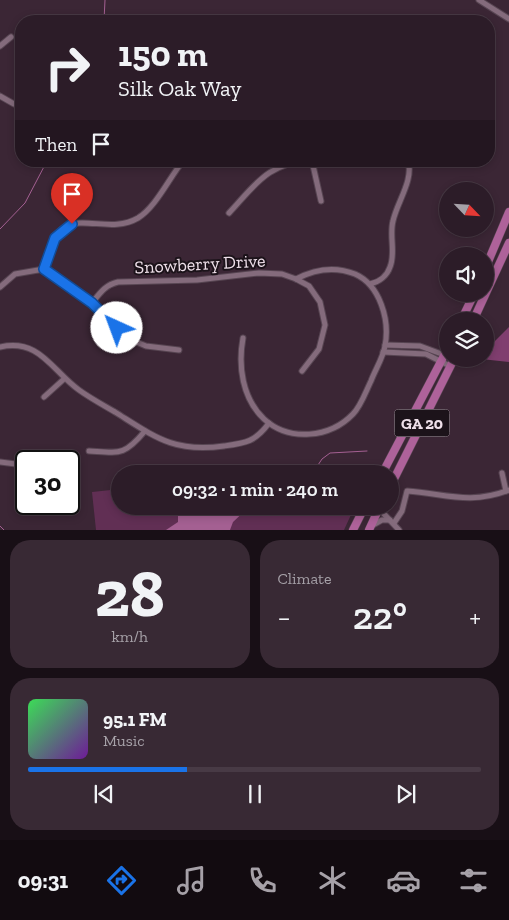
<!DOCTYPE html>
<html lang="en">
<head>
<meta charset="utf-8">
<style>
  body { margin:0; font-family:"Zilla Slab",serif; background:#382934; color:#f1f3f6; height:100vh; display:flex; flex-direction:column; font-size:19px; white-space:nowrap }
  * { box-sizing:border-box; margin:0 }
  p { font-size:16px; color:#a6a1a8 }
  .icon { flex:none; width:28px; height:28px; fill:none; stroke:currentColor; stroke-width:2; stroke-linecap:round; stroke-linejoin:round }
  .map { position:relative; height:530px; overflow:hidden }
  .sheet { display:flex; flex-direction:column; gap:10px; padding:10px; background:#180f16; flex:1 }
  .sheet>* { flex:none }
  .banner { position:absolute; left:15px; top:15px; width:480px; height:152px; border-radius:20px; box-shadow:0 2px 8px #0003,0 0 0 1px #483a45; background:#2c1c28; color:#f1f3f6; overflow:hidden }
  .needle { width:32px; rotate:115deg }
  .controls { position:absolute; left:439px; top:182px; display:grid; gap:10px }
  .controls a { display:grid; place-items:center; width:55px; height:55px; border-radius:50%; background:#2c1c28; box-shadow:0 2px 8px #0003,0 0 0 1px #483a45; font-size:25px }
  .speed { position:absolute; left:15px; top:450px; display:flex; gap:10px; font-size:25px; font-weight:700; text-align:center }
  .speed>* { display:grid; place-content:center; width:65px; height:65px; border-radius:50%; background:#2c1c28; box-shadow:0 2px 8px #0003,0 0 0 1px #483a45; line-height:1 }
  .speed .limit { border:2px solid #111; border-radius:8px; background:#fff; color:#111 }
  .pin { position:absolute; display:grid; place-items:center; width:42px; height:42px; color:#fff; margin:-51px -21px; border-radius:50% 50% 50% 0; rotate:-45deg; box-shadow:0 0 5px #0007 }
  .pin .icon { rotate:45deg }
  .me { position:absolute; width:55px; margin:-28px; rotate:317deg; stroke-linejoin:round; filter:drop-shadow(0 0 4px #0008) }
  .turn { display:flex; align-items:center; gap:18px; height:105px; padding:0 20px; font-size:22px }
  .turn .icon { width:65px; height:65px; stroke-width:2.5 }
  .turn b { display:block; font-size:35px; line-height:42px }
  .then { display:flex; align-items:center; height:48px; padding:0 20px; background:#0003; gap:10px; font-size:19px }
  .big { font-size:38px; font-weight:600; line-height:1.1 }
  .sheet .card { flex:1; display:flex; flex-direction:column; justify-content:center; gap:8px; min-width:0; padding:0 18px; border-radius:20px; background:#382934 }
  .sheet .dial { align-items:center; gap:0 }
  .dial b { font-size:65px; line-height:1 }
  .song { display:flex; align-items:center; gap:15px }
  .cover { width:60px; height:60px; border-radius:8px; background:linear-gradient(135deg,hsl(130 70% 55%),hsl(280 70% 35%)) }
  .played { height:5px; border-radius:2px; background:linear-gradient(90deg,#1a73e8 35%,#483a45 35%) }
  .keys { display:flex; justify-content:space-around; direction:ltr }
  .heat { display:flex; justify-content:space-between; align-items:center; font-size:28px; direction:ltr }
  .sheet .tiles { flex:1; display:grid; gap:10px; grid-template-columns:1fr 1fr }
  .card:last-child { grid-column:span 2 }
  .trip { position:absolute; left:111px; top:465px; width:288px; height:50px; border-radius:25px; background:#2c1c28; box-shadow:0 2px 8px #0003,0 0 0 1px #483a45; font-weight:600; line-height:50px; text-align:center }
  .tab-bar { display:flex; height:80px; justify-content:space-around; align-items:center; background:#120b10; color:#a6a1a8 }
  .tab-bar .icon { width:35px; height:35px }
  .tab-bar .on { color:#1a73e8 }
  .tab-bar b { font-size:22px; color:#f1f3f6 }
  .map>svg:first-child { display:block }
  .green { fill:#612f54 }
  .forest { fill:#803e6f }
  .water { fill:#a46092 }
  .lines { fill:none; stroke-linecap:round; stroke-linejoin:round }
  .stream { stroke:#a46092; stroke-width:1 }
  .minor-casing { stroke:#574552; stroke-width:7 }
  .highway-casing { stroke:#574552; stroke-width:9 }
  .minor { stroke:#846b7c; stroke-width:5 }
  .highway { stroke:#ae629a; stroke-width:8 }
  .route-casing { stroke:#114b97; stroke-width:12 }
  .route { stroke:#1a73e8; stroke-width:9 }
  .labels { text-anchor:middle; dominant-baseline:central; stroke-width:4; stroke-linejoin:round; paint-order:stroke }
  .shield { fill:#1c131a; stroke:#b0a2ac; stroke-width:1 }
  .shield-label { font-size:16px; font-weight:bold; fill:#efe0ea }
  .street-label { font-size:18px; fill:#efe0ea; stroke:#1c131a }
</style>
</head>
<body>
<div class="map">
<svg width="509" height="530" viewBox="0 0 509 530">
  <rect width="100%" height="100%" fill="#3b2635"/>
  <g class="green">
    <polygon points="375,467 371,474 296,474"/>
    <polygon points="120,489 120,506 355,506 344,530 96,530 92,492"/>
  </g>
  <polygon class="forest" points="509,327 509,362 481,359 485,359 485,351"/>
  <polygon class="water" points="205,506 250,506 233,522 230,530 166,530 178,522 178,516"/>
  <g class="lines">
    <g class="stream">
      <polyline points="104,21 105,0"/>
      <polyline points="0,229 25,203 47,161"/>
      <polyline points="312,474 322,459 330,453 367,451"/>
      <polyline points="0,526 4,530"/>
    </g>
    <g class="minor-casing">
      <g id="minor">
        <polyline points="479,0 509,19"/>
        <polyline points="328,21 354,19 371,21"/>
        <polyline points="0,46 11,37"/>
        <polyline points="0,96 14,104"/>
        <polyline points="312,161 321,201"/>
        <path d="M229,213C256,184 268,162 312,161"/>
        <path d="M44,269C57,192 100,240 138,218C156,207 169,178 183,161"/>
        <path d="M370,284C379,282 387,276 390,267C396,253 389,236 393,221C397,202 414,180 408,161"/>
        <polyline points="0,287 15,274 44,269 92,303 124,335 134,341 146,346 179,350"/>
        <path d="M92,303C100,293 105,285 118,282L197,280L259,273L282,274L296,279L309,286L320,302L325,325L319,349L302,371"/>
        <path d="M243,338C238,366 242,398 264,419C289,442 330,438 353,414C361,406 366,391 371,381C375,370 383,358 385,346C390,320 380,285 355,274C335,266 315,269 296,279"/>
        <polyline points="385,345 420,346 447,356"/>
        <path d="M0,347C40,338 52,371 79,390C90,398 103,405 115,412C155,437 174,453 224,446C246,443 255,442 269,423"/>
        <polyline points="383,352 426,354 450,366"/>
        <polyline points="44,397 64,379"/>
        <path d="M89,451C120,453 124,456 145,431"/>
        <polyline points="0,462 16,464 22,459"/>
        <polyline points="502,473 506,491"/>
        <polyline points="383,506 384,514 399,530"/>
        <path d="M394,523L402,511L407,491C447,494 469,505 509,490"/>
        <polyline points="373,525 382,520 390,520"/>
      </g>
    </g>
    <g class="highway-casing">
      <g id="highway">
        <polyline points="485,269 509,212"/>
        <polyline points="461,321 474,294"/>
        <polyline points="473,321 509,243"/>
        <polyline points="382,474 448,348"/>
        <polyline points="390,487 454,359"/>
        <polyline points="353,530 365,506"/>
        <polyline points="369,530 380,506"/>
      </g>
    </g>
    <use href="#minor" class="minor"/>
    <use href="#highway" class="highway"/>
  </g>
  <g class="lines">
    <g class="route-casing">
      <polyline id="route" points="72,224 55,238 44,269 92,303 117,328"/>
    </g>
    <use href="#route" class="route"/>
  </g>
  <g class="labels">
    <rect class="shield" x="394.5" y="409.5" width="55" height="27" rx="4"/>
    <g class="shield-label">
      <text x="422" y="423">GA 20</text>
    </g>
    <g class="street-label">
      <text transform="translate(200 264) rotate(-3)">Snowberry Drive</text>
    </g>
  </g>
</svg>
<div class="controls">
<a><svg class="needle" viewBox="-14 -14 28 28"><path d="M0-13l5 13h-10z" fill="#e53935"/><path d="M0 13l5-13h-10z" fill="#a6a1a8"/></svg></a>
<a><svg class="icon" aria-label="sound" viewBox="0 0 24 24"><path d="M4 9h4l5-4v14l-5-4H4zM17 9q2 3 0 6"/></svg></a>
<a><svg class="icon" aria-label="layers" viewBox="0 0 24 24"><path d="M12 4l9 5-9 5-9-5zM3 14l9 5 9-5"/></svg></a>
</div>
<div class="speed"><div class="limit">30</div></div>
<div class="pin" style="left:72px;top:224px;background:#d93025"><svg class="icon" aria-label="arrive" viewBox="0 0 24 24"><path d="M6 21V4h12l-3 4 3 4H6"/></svg></div>
<svg class="me" style="left:117px;top:328px" viewBox="-20 -20 40 40"><circle r="19" fill="#fff"/><path d="M0-13L10 11 0 6-10 11z" fill="#1a73e8"/></svg>
<div class="trip">09:32 · 1 min · 240 m</div>
<div class="banner">
<div class="turn"><svg class="icon" aria-label="right" viewBox="0 0 24 24"><path d="M7 20v-9h11M14 6l5 5-5 5"/></svg><div><b>150 m</b>Silk Oak Way</div></div>
<div class="then">Then<svg class="icon" aria-label="arrive" viewBox="0 0 24 24"><path d="M6 21V4h12l-3 4 3 4H6"/></svg></div>
</div>
</div>
<section class="sheet">
<div class="tiles">
<div class="card dial"><b>28</b><p>km/h</p></div>
<div class="card"><p>Climate</p>
<div class="heat"><a>−</a><b class="big">22°</b><a>+</a></div>
</div>
<div class="card">
<div class="song"><i class="cover"></i><div><b>95.1 FM</b><p>Music</p></div></div>
<div class="played"></div>
<div class="keys"><svg class="icon" aria-label="previous" viewBox="0 0 24 24"><path d="M18 5L8 12l10 7zM5 5v14"/></svg><svg class="icon" aria-label="pause" viewBox="0 0 24 24"><path d="M8 5v14M16 5v14"/></svg><svg class="icon" aria-label="next" viewBox="0 0 24 24"><path d="M6 5l10 7-10 7zM19 5v14"/></svg></div>
</div>
</div>
</section>
<nav class="tab-bar">
<b>09:31</b>
<svg class="icon on" aria-label="directions" viewBox="0 0 24 24"><path d="M12 3l9 9-9 9-9-9zM9 14v-3h6M13 9l2 2-2 2"/></svg>
<svg class="icon" aria-label="music" viewBox="0 0 24 24"><path d="M9 18V5l10-2v13"/><circle cx="6" cy="18" r="3"/><circle cx="16" cy="16" r="3"/></svg>
<svg class="icon" aria-label="phone" viewBox="0 0 24 24"><path d="M5 4h4l2 5-3 2q2 4 5 5l2-3 5 2v4C11 20 4 13 5 4z"/></svg>
<svg class="icon" aria-label="climate" viewBox="0 0 24 24"><path d="M12 3v18M4 7l16 10M4 17L20 7"/></svg>
<svg class="icon" aria-label="car" viewBox="0 0 24 24"><path d="M5 17H2v-5l4-1 3-4h7l3 4 3 1v5h-3M9 17h6M6 11h13"/><circle cx="7" cy="17" r="2"/><circle cx="17" cy="17" r="2"/></svg>
<svg class="icon" aria-label="filters" viewBox="0 0 24 24"><path d="M4 7h16M4 17h16"/><circle cx="9" cy="7" r="2"/><circle cx="15" cy="17" r="2"/></svg>
</nav>
</body>
</html>
